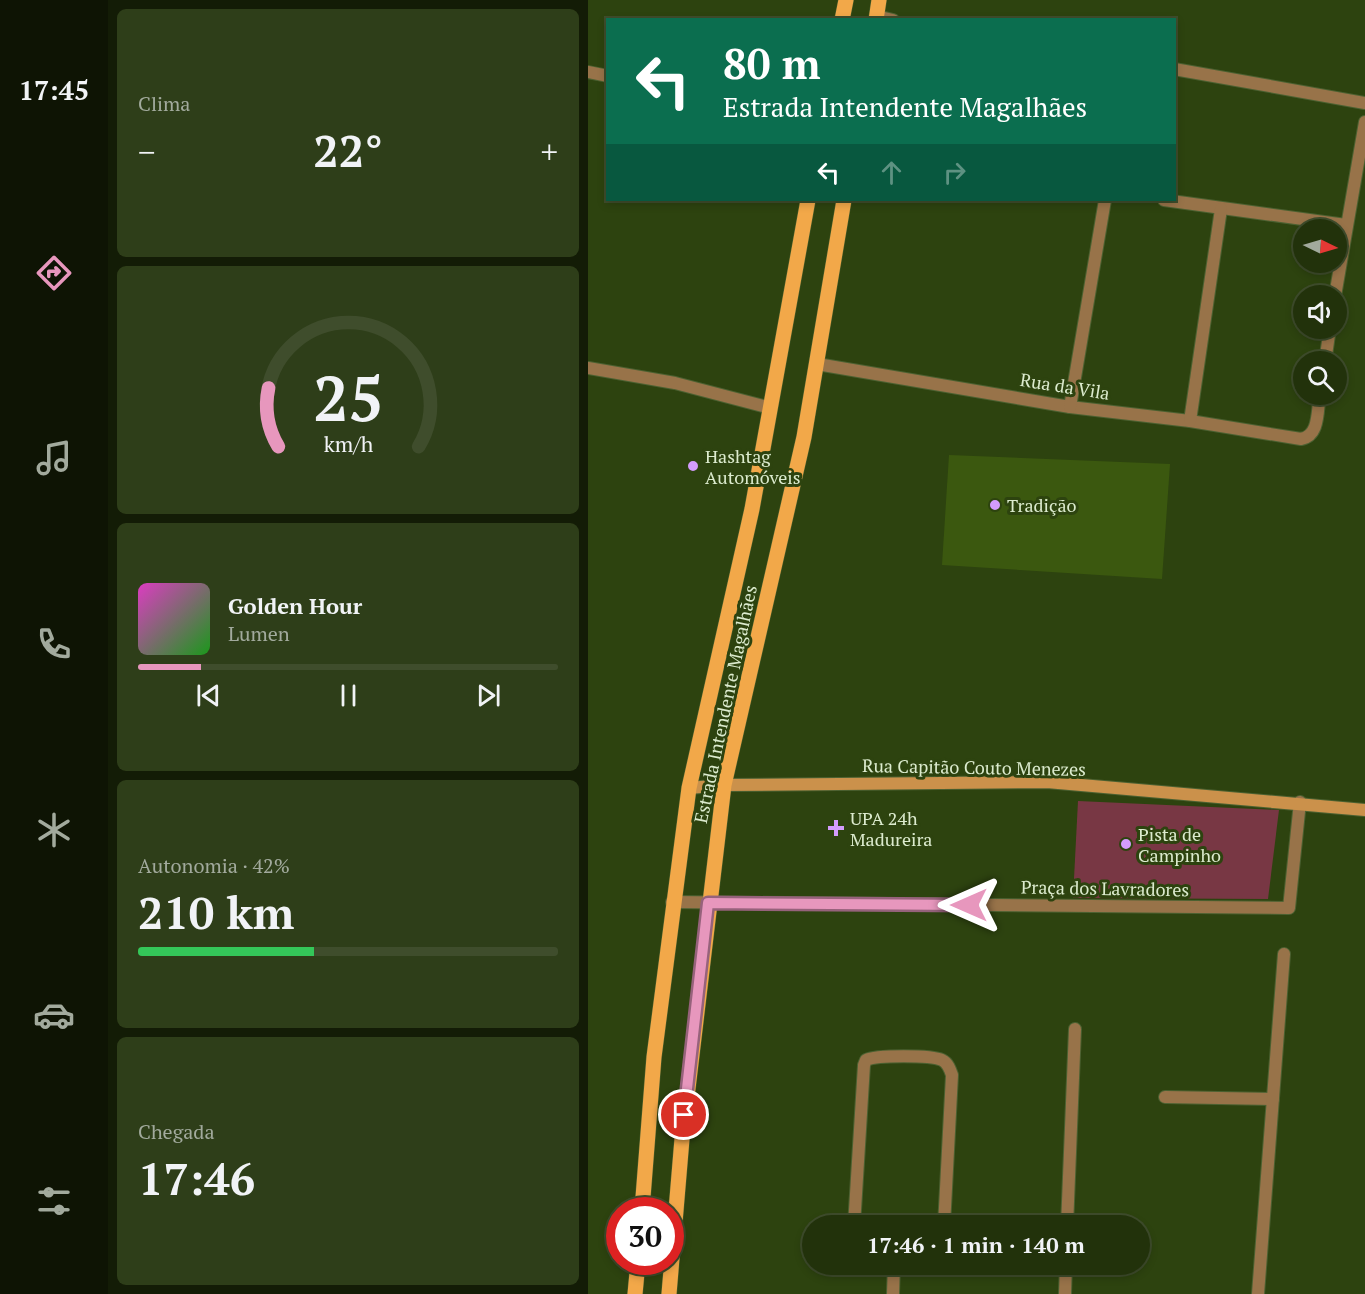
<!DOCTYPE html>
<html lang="pt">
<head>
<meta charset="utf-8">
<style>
  body { margin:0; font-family:"PT Serif",serif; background:#2e3e19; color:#f1f3f6; height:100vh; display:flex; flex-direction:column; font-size:22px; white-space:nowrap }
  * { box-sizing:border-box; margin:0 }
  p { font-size:20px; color:#a2aa9d }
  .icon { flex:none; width:33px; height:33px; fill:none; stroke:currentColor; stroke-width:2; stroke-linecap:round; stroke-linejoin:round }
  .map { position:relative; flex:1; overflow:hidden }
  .panel { display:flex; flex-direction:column; gap:9px; padding:9px; background:#131c06; width:480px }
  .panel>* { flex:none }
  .top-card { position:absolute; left:18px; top:18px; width:570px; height:183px; border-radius:0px; box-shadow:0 3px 9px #0003,0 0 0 2px #3f4d2c; background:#0b6e4f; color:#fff; overflow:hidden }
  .needle { width:39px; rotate:95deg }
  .buttons { position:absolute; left:705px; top:219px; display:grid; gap:12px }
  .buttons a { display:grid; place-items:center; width:54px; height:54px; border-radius:50%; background:#22320b; box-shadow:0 3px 9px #0003,0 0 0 2px #3f4d2c; font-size:30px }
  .speed { position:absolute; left:18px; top:1197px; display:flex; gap:12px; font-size:30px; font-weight:700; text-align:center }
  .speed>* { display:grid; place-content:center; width:78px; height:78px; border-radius:50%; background:#22320b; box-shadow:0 3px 9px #0003,0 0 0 2px #3f4d2c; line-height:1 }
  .speed .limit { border:9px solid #d22; background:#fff; color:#111 }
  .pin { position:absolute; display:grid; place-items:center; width:51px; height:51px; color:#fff; margin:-26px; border:3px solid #fff; border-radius:50%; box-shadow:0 2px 6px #0007 }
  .me { position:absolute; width:66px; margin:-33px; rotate:270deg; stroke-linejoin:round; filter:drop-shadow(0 0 4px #0008) }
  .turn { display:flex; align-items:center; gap:21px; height:126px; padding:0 18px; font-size:27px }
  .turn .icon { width:78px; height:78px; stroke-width:2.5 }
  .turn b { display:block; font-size:42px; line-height:51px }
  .lanes { display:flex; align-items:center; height:57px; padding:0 18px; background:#0003; justify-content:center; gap:30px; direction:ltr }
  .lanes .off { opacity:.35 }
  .big { font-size:45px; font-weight:800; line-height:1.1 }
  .panel .card { flex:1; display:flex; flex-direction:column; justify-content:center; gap:9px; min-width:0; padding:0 21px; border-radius:9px; background:#2e3e19 }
  .panel .dial { align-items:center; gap:0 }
  .dial svg { height:156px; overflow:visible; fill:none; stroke:#3f4d2c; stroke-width:7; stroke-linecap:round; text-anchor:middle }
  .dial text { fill:#f1f3f6; stroke:none }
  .song { display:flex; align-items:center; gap:18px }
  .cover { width:72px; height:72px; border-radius:9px; background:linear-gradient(135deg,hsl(310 70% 55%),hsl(120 70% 35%)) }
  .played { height:6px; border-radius:3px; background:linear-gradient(90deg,#e797bd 15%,#3f4d2c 15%) }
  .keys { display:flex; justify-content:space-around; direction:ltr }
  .heat { display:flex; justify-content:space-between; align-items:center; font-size:33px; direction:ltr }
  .charge { height:9px; border-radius:4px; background:linear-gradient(90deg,#34c759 42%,#3f4d2c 0) }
  .trip { position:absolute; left:214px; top:1215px; width:348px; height:60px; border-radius:30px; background:#22320b; box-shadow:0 3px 9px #0003,0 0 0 2px #3f4d2c; font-weight:800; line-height:60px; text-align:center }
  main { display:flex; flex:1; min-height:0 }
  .menu { display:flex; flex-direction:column; width:108px; justify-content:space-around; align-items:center; background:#0e1404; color:#a2aa9d }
  .menu .icon { width:42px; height:42px }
  .menu .current { color:#e797bd }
  .menu b { font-size:27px; color:#f1f3f6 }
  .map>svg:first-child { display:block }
  .green { fill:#783744 }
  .building { fill:#3b580f }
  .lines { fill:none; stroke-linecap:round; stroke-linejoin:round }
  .lane-casing { stroke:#4c6131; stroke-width:14 }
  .street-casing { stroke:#4c6131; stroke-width:14 }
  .secondary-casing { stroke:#4c6131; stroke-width:14 }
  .primary-casing { stroke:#4c6131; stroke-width:16 }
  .lane { stroke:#987349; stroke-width:12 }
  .street { stroke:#987349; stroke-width:12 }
  .secondary { stroke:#cb914b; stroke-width:12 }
  .primary { stroke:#f2a849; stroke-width:15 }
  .route-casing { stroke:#96627b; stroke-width:15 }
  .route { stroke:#e797bd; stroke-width:10 }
  .poi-dot { fill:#d39cfc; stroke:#2d430f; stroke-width:2 }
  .labels { text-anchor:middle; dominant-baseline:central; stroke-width:6; stroke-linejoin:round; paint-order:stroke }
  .street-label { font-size:18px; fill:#dcebce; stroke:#2d430f }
  .poi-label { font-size:18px; fill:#dcebce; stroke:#2d430f; text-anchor:start }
</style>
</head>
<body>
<main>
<nav class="menu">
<b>17:45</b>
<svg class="icon current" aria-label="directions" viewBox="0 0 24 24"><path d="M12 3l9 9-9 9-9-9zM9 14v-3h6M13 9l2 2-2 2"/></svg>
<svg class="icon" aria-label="music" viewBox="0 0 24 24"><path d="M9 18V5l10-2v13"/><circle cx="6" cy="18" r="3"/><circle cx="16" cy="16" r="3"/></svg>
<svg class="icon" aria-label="phone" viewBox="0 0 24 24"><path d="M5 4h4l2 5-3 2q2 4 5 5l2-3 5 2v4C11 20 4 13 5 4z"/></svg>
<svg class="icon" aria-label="climate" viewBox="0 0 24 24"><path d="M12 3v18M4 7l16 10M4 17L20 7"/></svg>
<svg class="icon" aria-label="car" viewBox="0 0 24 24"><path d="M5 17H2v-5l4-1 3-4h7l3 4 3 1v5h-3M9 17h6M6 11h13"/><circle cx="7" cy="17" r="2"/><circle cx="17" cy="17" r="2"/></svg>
<svg class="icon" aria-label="filters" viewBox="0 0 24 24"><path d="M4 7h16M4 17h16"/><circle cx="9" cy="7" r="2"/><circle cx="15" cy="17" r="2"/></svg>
</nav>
<section class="panel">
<div class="card"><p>Clima</p>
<div class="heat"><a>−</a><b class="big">22°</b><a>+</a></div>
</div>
<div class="card dial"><svg viewBox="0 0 100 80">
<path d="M14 69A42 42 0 1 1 86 69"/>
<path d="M14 69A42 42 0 0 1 9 39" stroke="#e797bd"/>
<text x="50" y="56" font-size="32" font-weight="700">25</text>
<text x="50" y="72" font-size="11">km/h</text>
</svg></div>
<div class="card">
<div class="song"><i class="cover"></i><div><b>Golden Hour</b><p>Lumen</p></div></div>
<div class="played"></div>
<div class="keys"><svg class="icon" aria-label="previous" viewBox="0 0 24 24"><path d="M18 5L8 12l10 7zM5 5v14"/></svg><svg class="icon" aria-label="pause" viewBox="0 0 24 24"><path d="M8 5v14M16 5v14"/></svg><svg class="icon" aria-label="next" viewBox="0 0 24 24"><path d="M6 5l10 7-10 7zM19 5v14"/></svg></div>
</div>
<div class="card"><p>Autonomia · 42%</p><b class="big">210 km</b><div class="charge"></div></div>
<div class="card"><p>Chegada</p><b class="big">17:46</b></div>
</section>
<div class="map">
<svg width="777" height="1294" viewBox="0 0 777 1294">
  <rect width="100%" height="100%" fill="#2d430f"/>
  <polygon class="green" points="490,801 691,810 680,899 485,898"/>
  <polygon class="building" points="361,455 582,464 574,579 354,565"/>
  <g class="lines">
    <g class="lane-casing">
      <g id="lane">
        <polyline points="0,72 20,76"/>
        <polyline points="0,368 87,383 183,408"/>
      </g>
    </g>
    <g class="street-casing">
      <g id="street">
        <polyline points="288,16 305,20"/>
        <polyline points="586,69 777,103"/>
        <polyline points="576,200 758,225"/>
        <polyline points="747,296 777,122"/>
        <polyline points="737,362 742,328"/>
        <path d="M229,364L482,407L602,421L713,439C732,436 729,410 732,394"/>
        <polyline points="482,407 517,200"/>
        <polyline points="602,421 633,209"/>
        <polyline points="84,902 701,908 712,802"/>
        <polyline points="577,1097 685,1099"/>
        <path d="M266,1226L276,1065L278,1060C288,1055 343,1055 354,1060C360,1063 362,1069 364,1075L356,1226"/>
        <polyline points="479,1226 487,1029"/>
        <polyline points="305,1294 306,1264"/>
        <polyline points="477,1294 478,1264"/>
        <polyline points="670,1294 696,954"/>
      </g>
    </g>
    <g class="secondary-casing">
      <polyline id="secondary" points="101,788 136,785 459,782 777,810"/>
    </g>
    <g class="primary-casing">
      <g id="primary">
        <polyline points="254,20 258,0"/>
        <polyline points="288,20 291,0"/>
        <polyline points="54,1210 66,1057 101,788 164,509 220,200"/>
        <polyline points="47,1294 50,1262"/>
        <polyline points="81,1294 94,1139 136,785 216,437 256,200"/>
      </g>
    </g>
    <use href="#lane" class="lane"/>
    <use href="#street" class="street"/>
    <use href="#secondary" class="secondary"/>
    <use href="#primary" class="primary"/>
  </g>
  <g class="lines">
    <g class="route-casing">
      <polyline id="route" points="96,1115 120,903 381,905"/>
    </g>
    <use href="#route" class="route"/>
  </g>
  <g class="poi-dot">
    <circle cx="105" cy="466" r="6"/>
    <circle cx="407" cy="505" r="6"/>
    <path d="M245 819h6v6h6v6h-6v6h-6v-6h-6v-6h6z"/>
    <circle cx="538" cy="844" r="6"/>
  </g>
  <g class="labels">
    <g class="street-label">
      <text transform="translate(477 386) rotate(9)">Rua da Vila</text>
      <text transform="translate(137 704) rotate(-78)">Estrada Intendente Magalhães</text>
      <text transform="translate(386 767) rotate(1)">Rua Capitão Couto Menezes</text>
      <text transform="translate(517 888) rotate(1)">Praça dos Lavradores</text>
    </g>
    <g class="poi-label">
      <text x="117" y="456">Hashtag<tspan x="117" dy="21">Automóveis</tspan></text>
      <text x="419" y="505">Tradição</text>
      <text x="262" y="818">UPA 24h<tspan x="262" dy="21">Madureira</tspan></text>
      <text x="550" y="834">Pista de<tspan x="550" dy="21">Campinho</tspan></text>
    </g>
  </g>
</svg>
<div class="buttons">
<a><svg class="needle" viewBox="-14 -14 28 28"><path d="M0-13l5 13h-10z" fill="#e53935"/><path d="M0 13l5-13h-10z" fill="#a2aa9d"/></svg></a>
<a><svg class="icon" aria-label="sound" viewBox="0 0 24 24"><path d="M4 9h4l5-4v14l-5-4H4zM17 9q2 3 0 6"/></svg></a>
<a><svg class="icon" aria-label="search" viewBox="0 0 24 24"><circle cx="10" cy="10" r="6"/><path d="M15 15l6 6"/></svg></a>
</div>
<div class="speed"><div class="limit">30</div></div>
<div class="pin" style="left:96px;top:1115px;background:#d93025"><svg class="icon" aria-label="arrive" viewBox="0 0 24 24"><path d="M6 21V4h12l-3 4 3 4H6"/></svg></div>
<svg class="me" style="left:381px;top:905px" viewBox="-20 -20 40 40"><path d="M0-17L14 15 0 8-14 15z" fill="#e797bd" stroke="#fff" stroke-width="4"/></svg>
<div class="trip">17:46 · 1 min · 140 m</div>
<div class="top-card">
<div class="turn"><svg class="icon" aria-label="left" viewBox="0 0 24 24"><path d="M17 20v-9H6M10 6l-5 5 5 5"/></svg><div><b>80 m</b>Estrada Intendente Magalhães</div></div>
<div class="lanes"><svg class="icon" aria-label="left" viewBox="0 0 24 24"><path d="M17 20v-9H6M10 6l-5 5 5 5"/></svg><svg class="icon off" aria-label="ahead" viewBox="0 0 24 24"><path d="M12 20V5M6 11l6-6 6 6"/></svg><svg class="icon off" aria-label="right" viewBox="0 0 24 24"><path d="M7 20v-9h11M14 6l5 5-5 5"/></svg></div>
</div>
</div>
</main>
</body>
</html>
